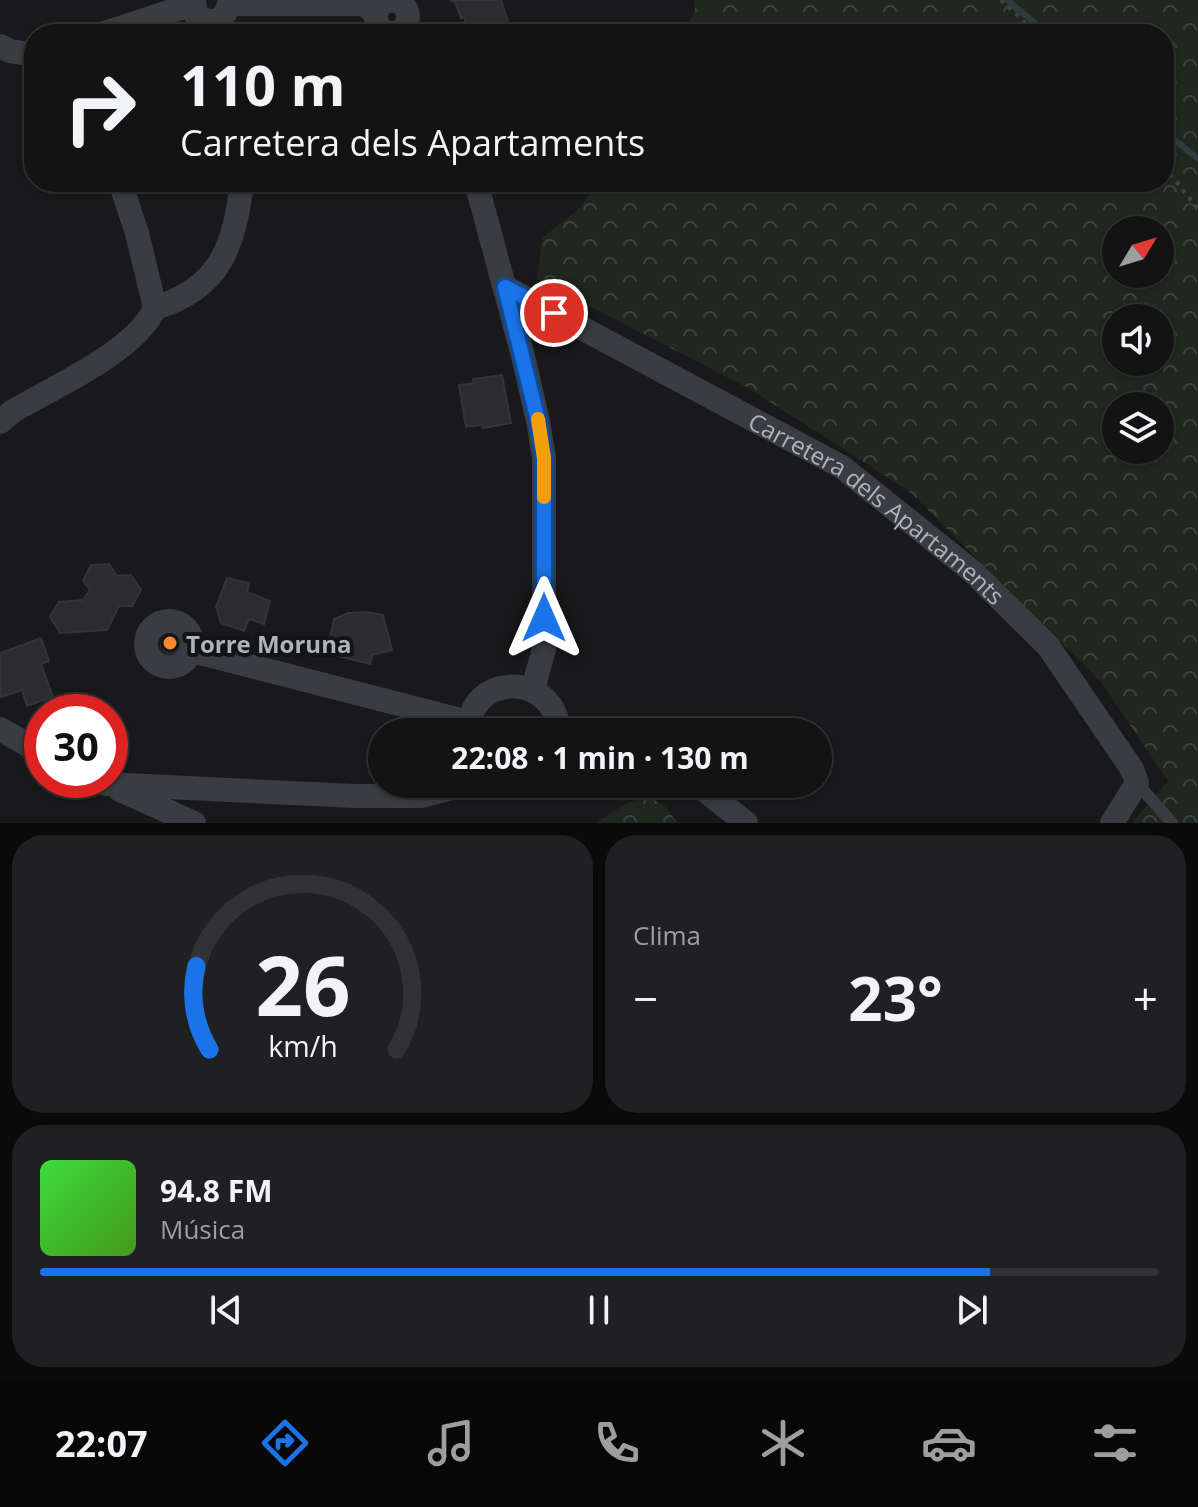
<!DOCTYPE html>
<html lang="es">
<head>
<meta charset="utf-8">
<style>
  body { margin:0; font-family:"Open Sans",sans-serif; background:#202022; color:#f1f3f6; height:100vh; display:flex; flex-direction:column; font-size:30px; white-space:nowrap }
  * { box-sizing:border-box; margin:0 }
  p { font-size:26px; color:#9d9ea0 }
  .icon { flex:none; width:44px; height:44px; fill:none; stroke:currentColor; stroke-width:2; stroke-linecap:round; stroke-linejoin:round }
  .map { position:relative; height:823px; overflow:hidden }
  .sheet { display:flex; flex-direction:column; gap:12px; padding:12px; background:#0a0a0b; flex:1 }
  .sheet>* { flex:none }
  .guide { position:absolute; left:24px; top:24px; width:1150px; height:168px; border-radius:32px; box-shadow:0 2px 6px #0004,0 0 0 2px #323234; background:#131314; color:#f1f3f6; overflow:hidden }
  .needle { width:52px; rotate:52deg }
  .controls { position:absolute; left:1102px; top:216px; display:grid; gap:16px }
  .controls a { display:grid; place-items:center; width:72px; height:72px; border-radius:50%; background:#131314; box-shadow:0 2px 6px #0004,0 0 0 2px #323234; font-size:40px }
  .speed { position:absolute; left:24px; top:694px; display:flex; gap:16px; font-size:40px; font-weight:700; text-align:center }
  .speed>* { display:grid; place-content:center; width:104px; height:104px; border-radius:50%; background:#131314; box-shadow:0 2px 6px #0004,0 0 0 2px #323234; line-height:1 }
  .speed .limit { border:12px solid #d22; background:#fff; color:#111 }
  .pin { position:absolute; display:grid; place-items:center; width:68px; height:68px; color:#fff; margin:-34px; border:4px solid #fff; border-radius:50%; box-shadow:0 2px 8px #0007 }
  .me { position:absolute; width:88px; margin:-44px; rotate:0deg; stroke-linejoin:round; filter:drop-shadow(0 0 6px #0008) }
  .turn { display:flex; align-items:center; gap:28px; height:168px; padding:0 24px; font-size:36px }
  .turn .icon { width:104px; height:104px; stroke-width:2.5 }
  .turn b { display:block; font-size:56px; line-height:68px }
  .big { font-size:60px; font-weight:700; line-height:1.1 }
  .sheet .card { flex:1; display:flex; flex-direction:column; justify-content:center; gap:12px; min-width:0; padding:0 28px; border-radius:32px; background:#202022 }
  .sheet .dial { align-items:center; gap:0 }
  .dial svg { height:208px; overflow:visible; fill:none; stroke:#323234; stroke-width:7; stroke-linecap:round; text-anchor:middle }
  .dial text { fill:#f1f3f6; stroke:none }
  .song { display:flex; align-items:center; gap:24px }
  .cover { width:96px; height:96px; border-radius:12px; background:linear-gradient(135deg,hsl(120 70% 55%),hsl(100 70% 35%)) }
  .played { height:8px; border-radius:4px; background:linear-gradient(90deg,#1a73e8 85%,#323234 85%) }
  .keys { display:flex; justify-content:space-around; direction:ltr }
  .heat { display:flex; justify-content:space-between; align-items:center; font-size:44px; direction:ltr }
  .sheet .tiles { flex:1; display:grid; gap:12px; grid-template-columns:1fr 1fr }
  .card:last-child { grid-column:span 2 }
  .trip { position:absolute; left:368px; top:718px; width:464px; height:80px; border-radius:40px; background:#131314; box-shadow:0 2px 6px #0004,0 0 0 2px #323234; font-weight:700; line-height:80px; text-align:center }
  .tab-bar { display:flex; height:128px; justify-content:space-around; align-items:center; background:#080808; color:#9d9ea0 }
  .tab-bar .icon { width:56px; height:56px }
  .tab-bar .selected { color:#1a73e8 }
  .tab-bar b { font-size:36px; color:#f1f3f6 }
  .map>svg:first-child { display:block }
  .forest { fill:url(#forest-crowns); fill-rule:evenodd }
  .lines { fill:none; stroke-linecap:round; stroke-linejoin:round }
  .stream { stroke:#2e3c40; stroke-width:6 }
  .building { fill:#2c2c2f; stroke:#333437; stroke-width:2 }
  .path { stroke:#3f4447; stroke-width:4; stroke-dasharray:4 6; stroke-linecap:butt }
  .lane { stroke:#393c40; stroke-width:12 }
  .street { stroke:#393c40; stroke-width:24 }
  .route-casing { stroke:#114b97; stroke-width:20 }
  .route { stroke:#1a73e8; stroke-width:14 }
  .slow { stroke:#f59e0b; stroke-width:14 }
  .poi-dot { fill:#fc8730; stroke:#141416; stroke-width:3 }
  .labels { text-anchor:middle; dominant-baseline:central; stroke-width:8; stroke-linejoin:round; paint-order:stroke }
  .street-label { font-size:24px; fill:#aab4bb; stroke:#141416 }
  .poi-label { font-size:24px; font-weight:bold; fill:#aab4bb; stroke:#141416; text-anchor:start }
</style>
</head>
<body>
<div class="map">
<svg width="1198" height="823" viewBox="0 0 1198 823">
  <defs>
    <pattern id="forest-crowns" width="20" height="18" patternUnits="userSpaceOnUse" patternTransform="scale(2)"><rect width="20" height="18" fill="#1f271e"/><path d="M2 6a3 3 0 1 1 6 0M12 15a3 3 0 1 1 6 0" fill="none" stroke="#3d443d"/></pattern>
  </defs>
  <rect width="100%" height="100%" fill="#19191b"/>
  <g class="forest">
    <path d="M694,0H1198V823H1132L1168,781L1100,681L909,491L748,388L537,279L542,238L580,208L598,182H1164V34H683L695,10ZM1116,230H1160V274H1116ZM1116,318H1160V362H1116ZM1116,406H1160V450H1116Z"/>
    <polygon points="648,796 667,808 677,823 596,823 625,804"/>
  </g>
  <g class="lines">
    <g class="stream">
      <polyline points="1007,0 1048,34"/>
      <polyline points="1164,131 1198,159"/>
    </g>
  </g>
  <g class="building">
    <polygon points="450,0 501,0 508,22 474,34 472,29 468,29 464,17 461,18 455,2"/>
    <polygon points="502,375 511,423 483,428 482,425 466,427 459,385 474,383 473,379"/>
    <polygon points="109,564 117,576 131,575 141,590 132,606 119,606 107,630 60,633 50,617 59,602 83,600 90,590 83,581 91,565"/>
    <polygon points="227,578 249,583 247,592 270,601 264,624 249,619 244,631 221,623 216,607"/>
    <polygon points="366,612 383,615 392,650 372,655 370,664 327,653 334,619 348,613"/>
    <circle cx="170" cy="644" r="9"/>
    <polygon points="41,638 49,661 41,664 53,697 27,706 22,690 1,697 0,653"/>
  </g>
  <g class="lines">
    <g class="path">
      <polyline points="1001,0 1037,34"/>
      <polyline points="1164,166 1198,209"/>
    </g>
    <polyline class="lane" points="1137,783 1172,823"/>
    <g class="street">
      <path d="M194,0L196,15C212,26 224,22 229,4H364L376,14"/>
      <circle cx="392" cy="17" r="16"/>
      <polyline points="102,34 193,4"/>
      <polyline points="0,46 10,51 34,55"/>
      <polyline points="120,182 137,233 155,308"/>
      <polyline points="476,182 523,356 538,421 544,458 544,649 533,689"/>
      <path id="s1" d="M505,287L842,467L973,572L1048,646L1132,769L1137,783L1112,823"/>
      <path d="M0,422L13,411C54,387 136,351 155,308C221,288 234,246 242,182"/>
      <circle cx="169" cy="644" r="23"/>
      <polyline points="192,651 469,722"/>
      <polyline points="0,729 42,753"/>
      <path d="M470,732C465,674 555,669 559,732"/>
      <polyline points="95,780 106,784 354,796 422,796 448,789 456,784"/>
      <polyline points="697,784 746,823"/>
      <polyline points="120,790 194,823"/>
    </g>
  </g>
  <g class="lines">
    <g class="route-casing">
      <polyline id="route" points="544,618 544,458 538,421 505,287 554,313"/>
    </g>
    <use href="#route" class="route"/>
    <polyline class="slow" points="538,419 544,458 544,497"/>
  </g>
  <circle class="poi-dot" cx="170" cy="643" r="8"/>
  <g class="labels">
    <g class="street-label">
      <text stroke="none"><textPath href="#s1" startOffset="434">Carretera dels Apartaments</textPath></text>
    </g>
    <g class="poi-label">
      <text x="186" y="643">Torre Moruna</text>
    </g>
  </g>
</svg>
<div class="controls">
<a><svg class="needle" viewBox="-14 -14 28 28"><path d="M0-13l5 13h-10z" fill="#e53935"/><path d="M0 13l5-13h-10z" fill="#9d9ea0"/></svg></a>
<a><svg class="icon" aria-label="sound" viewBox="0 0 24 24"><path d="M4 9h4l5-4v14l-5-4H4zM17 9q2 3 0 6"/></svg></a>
<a><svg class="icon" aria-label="layers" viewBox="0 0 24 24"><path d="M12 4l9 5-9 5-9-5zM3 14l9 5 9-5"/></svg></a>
</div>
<div class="speed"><div class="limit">30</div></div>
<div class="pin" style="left:554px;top:313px;background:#d93025"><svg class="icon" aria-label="arrive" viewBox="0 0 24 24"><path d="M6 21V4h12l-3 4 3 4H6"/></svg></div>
<svg class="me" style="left:544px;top:618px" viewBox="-20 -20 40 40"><path d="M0-17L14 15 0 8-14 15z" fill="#1a73e8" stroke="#fff" stroke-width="4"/></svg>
<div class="trip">22:08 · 1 min · 130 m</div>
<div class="guide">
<div class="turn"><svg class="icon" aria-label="right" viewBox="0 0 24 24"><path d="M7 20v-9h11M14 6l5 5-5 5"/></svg><div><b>110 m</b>Carretera dels Apartaments</div></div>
</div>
</div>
<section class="sheet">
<div class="tiles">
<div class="card dial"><svg viewBox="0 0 100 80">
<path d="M14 69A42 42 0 1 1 86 69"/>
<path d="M14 69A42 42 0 0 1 9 37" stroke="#1a73e8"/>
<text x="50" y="56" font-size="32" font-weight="700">26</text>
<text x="50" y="72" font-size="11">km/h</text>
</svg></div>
<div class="card"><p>Clima</p>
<div class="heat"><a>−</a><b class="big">23°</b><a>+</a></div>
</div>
<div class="card">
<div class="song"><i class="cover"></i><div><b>94.8 FM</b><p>Música</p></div></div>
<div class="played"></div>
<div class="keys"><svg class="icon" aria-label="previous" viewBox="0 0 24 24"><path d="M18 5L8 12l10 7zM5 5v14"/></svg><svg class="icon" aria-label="pause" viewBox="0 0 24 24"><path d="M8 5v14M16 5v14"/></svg><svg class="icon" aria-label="next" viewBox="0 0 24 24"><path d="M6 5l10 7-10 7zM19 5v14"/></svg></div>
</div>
</div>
</section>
<nav class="tab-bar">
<b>22:07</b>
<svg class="icon selected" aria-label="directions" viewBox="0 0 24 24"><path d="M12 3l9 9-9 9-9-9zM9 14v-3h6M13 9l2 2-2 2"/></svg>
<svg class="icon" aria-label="music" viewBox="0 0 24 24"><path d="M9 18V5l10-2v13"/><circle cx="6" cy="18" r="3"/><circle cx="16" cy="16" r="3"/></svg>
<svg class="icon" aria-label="phone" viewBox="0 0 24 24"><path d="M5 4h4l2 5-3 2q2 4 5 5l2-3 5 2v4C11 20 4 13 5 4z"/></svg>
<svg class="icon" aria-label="climate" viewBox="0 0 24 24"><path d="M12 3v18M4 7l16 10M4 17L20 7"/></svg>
<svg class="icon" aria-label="car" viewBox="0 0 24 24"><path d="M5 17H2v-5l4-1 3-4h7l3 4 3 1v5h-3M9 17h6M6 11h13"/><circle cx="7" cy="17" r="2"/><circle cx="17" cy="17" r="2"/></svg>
<svg class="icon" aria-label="filters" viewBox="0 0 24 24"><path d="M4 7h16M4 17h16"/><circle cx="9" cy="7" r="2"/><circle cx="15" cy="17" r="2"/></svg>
</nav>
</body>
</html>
